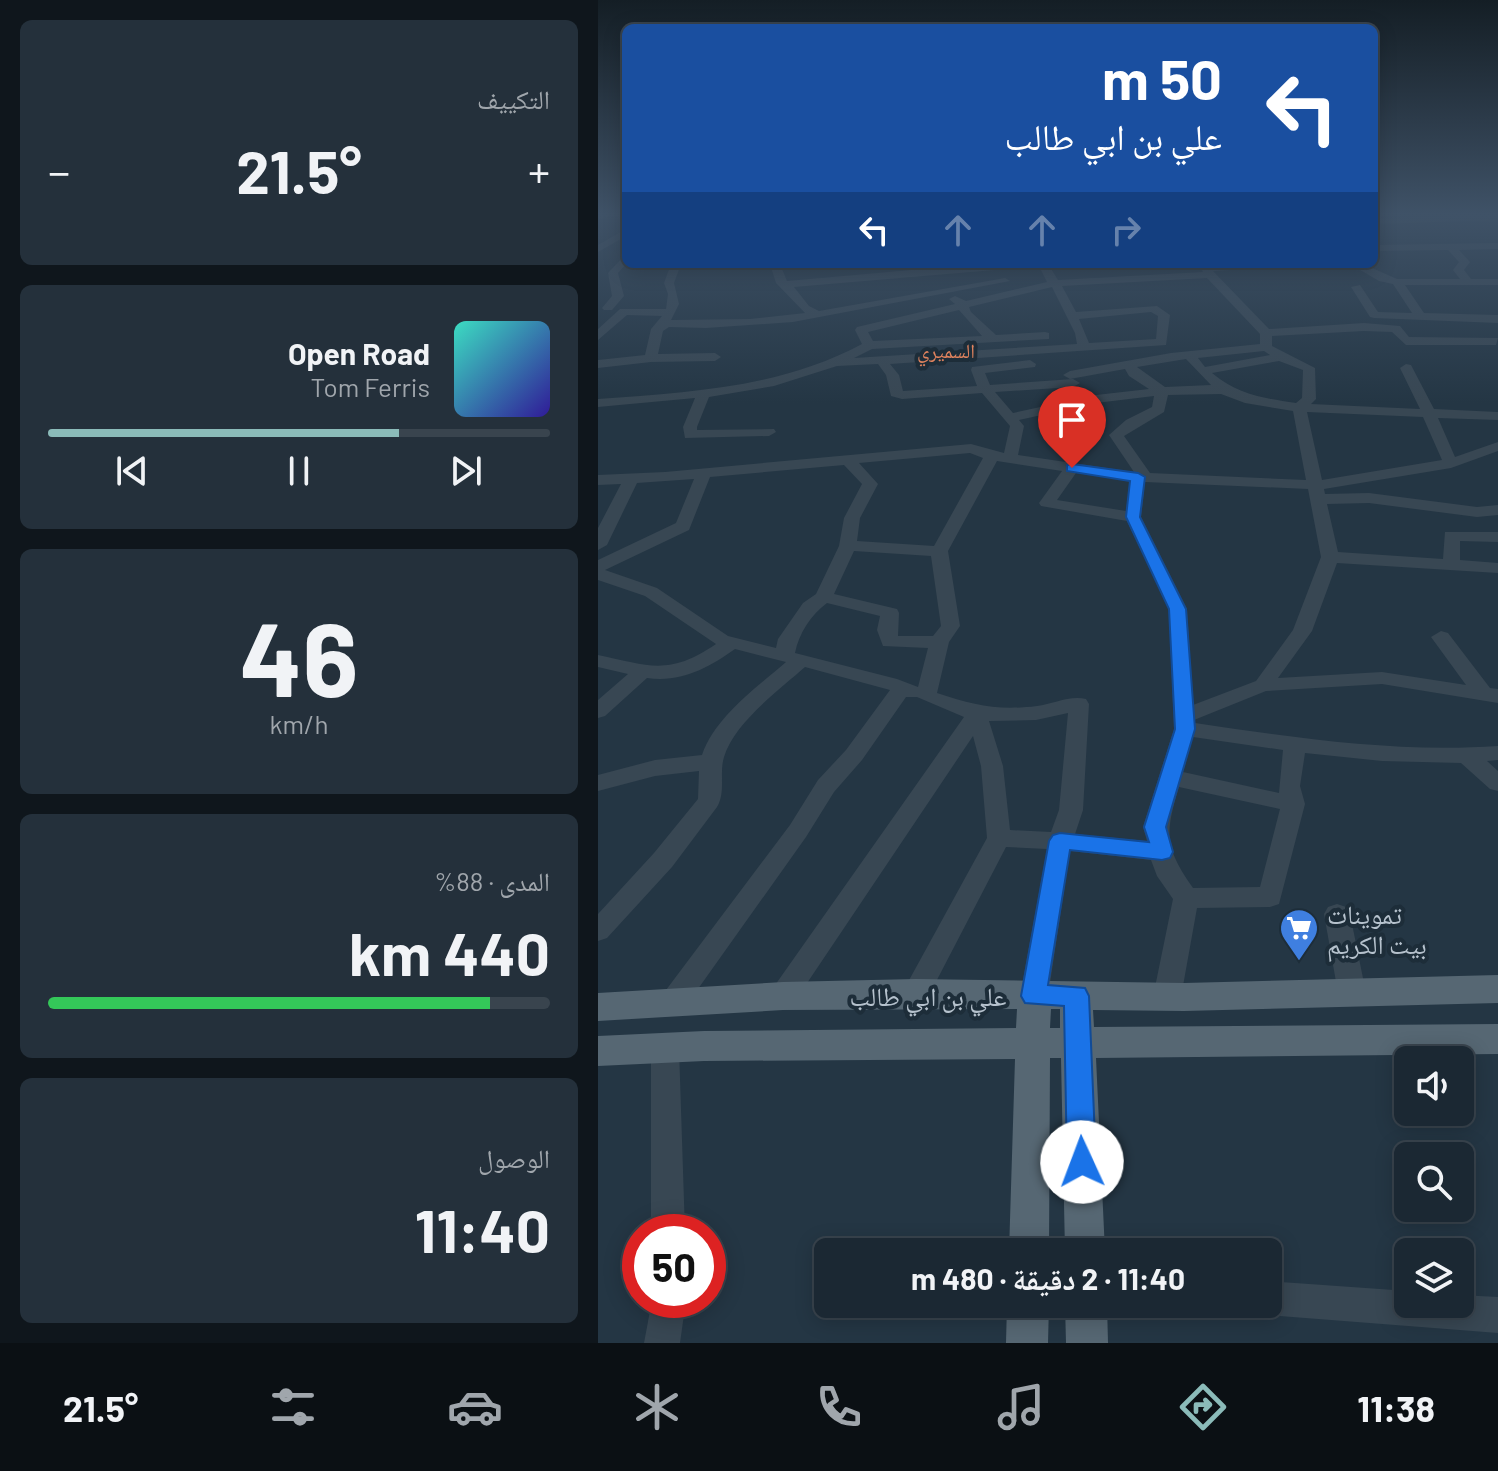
<!DOCTYPE html>
<html lang="ar">
<head>
<meta charset="utf-8">
<style>
  body { margin:0; font-family:Barlow,"Noto Naskh Arabic",sans-serif; background:#24303b; color:#f1f3f6; direction:rtl; height:100vh; display:flex; flex-direction:column; font-size:30px; white-space:nowrap }
  * { box-sizing:border-box; margin:0 }
  p { font-size:26px; color:#a0a6ac }
  .icon { flex:none; width:44px; height:44px; fill:none; stroke:currentColor; stroke-width:2; stroke-linecap:round; stroke-linejoin:round }
  .map { position:relative; flex:1; overflow:hidden; direction:ltr }
  .details { display:flex; flex-direction:column; gap:20px; padding:20px; background:#0f161c; width:598px }
  .details>* { flex:none }
  .guide { position:absolute; left:24px; top:24px; width:756px; height:244px; border-radius:12px; box-shadow:0 4px 20px #0003,0 0 0 2px #39444e; direction:rtl; background:#1a4fa0; color:#fff; overflow:hidden }
  .buttons { position:absolute; left:796px; top:1046px; display:grid; gap:16px }
  .buttons a { display:grid; place-items:center; width:80px; height:80px; border-radius:12px; background:#1b2833; box-shadow:0 4px 20px #0003,0 0 0 2px #39444e; font-size:40px }
  .speed { position:absolute; left:24px; top:1214px; display:flex; gap:16px; font-size:40px; font-weight:700; text-align:center }
  .speed>* { display:grid; place-content:center; width:104px; height:104px; border-radius:50%; background:#1b2833; box-shadow:0 4px 20px #0003,0 0 0 2px #39444e; line-height:1 }
  .speed .limit { border:12px solid #d22; background:#fff; color:#111 }
  .pin { position:absolute; display:grid; place-items:center; width:68px; height:68px; color:#fff; margin:-82px -34px; border-radius:50% 50% 50% 0; rotate:-45deg; box-shadow:0 0 8px #0007 }
  .pin .icon { rotate:45deg }
  .me { position:absolute; width:88px; margin:-44px; rotate:358deg; stroke-linejoin:round; filter:drop-shadow(0 0 6px #0008) }
  .turn { display:flex; align-items:center; gap:28px; height:168px; padding:0 24px; font-size:36px }
  .turn .icon { width:104px; height:104px; stroke-width:2.5 }
  .turn b { display:block; font-size:56px; line-height:68px }
  .lanes { display:flex; align-items:center; height:76px; padding:0 24px; background:#0003; justify-content:center; gap:40px; direction:ltr }
  .lanes .off { opacity:.35 }
  .big { font-size:60px; font-weight:700; line-height:1.1 }
  .details .widget { flex:1; display:flex; flex-direction:column; justify-content:center; gap:12px; min-width:0; padding:0 28px; border-radius:12px; background:#24303b }
  .details .dial { align-items:center; gap:0 }
  .dial b { font-size:104px; line-height:1 }
  .song { display:flex; align-items:center; gap:24px }
  .cover { width:96px; height:96px; border-radius:12px; background:linear-gradient(135deg,hsl(170 70% 55%),hsl(250 70% 35%)) }
  .played { height:8px; border-radius:4px; background:linear-gradient(90deg,#8bbbb9 70%,#39444e 70%) }
  .keys { display:flex; justify-content:space-around; direction:ltr }
  .heat { display:flex; justify-content:space-between; align-items:center; font-size:44px; direction:ltr }
  .charge { height:12px; border-radius:6px; background:linear-gradient(90deg,#34c759 88%,#39444e 0) }
  .trip { position:absolute; left:216px; top:1238px; width:468px; height:80px; border-radius:12px; background:#1b2833; box-shadow:0 4px 20px #0003,0 0 0 2px #39444e; font-weight:700; line-height:80px; text-align:center; direction:rtl }
  .tabs { display:flex; height:128px; justify-content:space-around; align-items:center; background:#0b1014; color:#a0a6ac }
  .tabs .icon { width:56px; height:56px }
  .tabs .selected { color:#8bbbb9 }
  .tabs b { font-size:36px; color:#f1f3f6 }
  main { display:flex; flex:1; min-height:0 }
  .map>svg:first-child { display:block }
  .lines { fill:none; stroke-linecap:round; stroke-linejoin:round }
  .minor { fill:#384753; fill-rule:evenodd }
  .major { fill:#566773; fill-rule:evenodd }
  .route { fill:#1a73e8; stroke:#114b97; stroke-width:2 }
  .labels { text-anchor:middle; dominant-baseline:central; stroke-width:8; stroke-linejoin:round; paint-order:stroke }
  .far-neighbourhood-label { font-size:20px; fill:#e0835e; stroke:#1d2d39 }
  .near-poi-label { font-size:26px; fill:#b6c2cd; stroke:#1d2d39; text-anchor:start }
  .near-street-label { font-size:26px; fill:#b6c2cd; stroke:#1d2d39 }
</style>
</head>
<body>
<main>
<div class="map">
<svg width="900" height="1343" viewBox="0 0 900 1343">
  <rect width="100%" height="100%" fill="#243644"/>
  <g class="lines">
    <g class="minor">
      <polygon points="0,215 18,215 0,219"/>
      <polygon points="900,215 900,220 776,224 776,218"/>
      <polygon points="28,229 28,236 0,252 0,245"/>
      <polygon points="900,243 900,249 861,250 872,262 866,270 873,279 900,279 900,285 807,285 826,313 900,315 900,323 776,318 772,317 753,287 762,285 780,312 814,313 795,284 781,281 752,264 765,264 799,279 862,279 855,270 861,262 850,250 776,251 776,245"/>
      <polygon points="28,254 28,264 20,273 26,296 14,310 6,310 4,308 14,296 10,273"/>
      <polygon points="73,264 83,264 76,283 81,304 73,320 152,319 207,313 178,283 172,264 182,264 189,281 381,264 436,264 431,267 196,287 211,306 221,311 407,278 412,281 195,322 108,328 71,327 65,331 60,354 117,353 123,357 117,361 53,362 0,368 0,360 47,355 53,329 64,316 29,315 0,340 0,329 22,309 68,309 70,294 66,283"/>
      <path d="M440,264H450L460,280L605,272L601,264H693L688,267L615,271L671,329L766,323L802,326L811,337L900,338L898,345H808L794,332L766,331L674,336V346L717,368L718,399L713,404L822,409L802,368L808,364L813,365L836,409L900,412V420L840,418L857,457L900,442V451L853,468L726,489L727,494L771,493L879,507L900,505V515L879,517L771,503L729,504L740,552L845,559L847,532H900V542L862,541V560L900,563V573L739,563L714,631L680,678L784,672L868,685L833,637L843,631L850,633L892,688L900,689V703L784,684L668,691L596,720L597,723C698,738 798,753 900,746V760L889,761L900,771V791L892,789L863,763L784,761L707,753L702,786L707,804L681,904L672,907L599,908L583,997L579,1005L569,1009L559,1005L555,997L575,899L559,876L553,860L472,851L450,996L446,1004L436,1008L426,1004L422,996L449,849L408,847L328,1001L318,1005L308,1001L304,993L389,838L383,766L375,736L195,1004L185,1008L175,1004L171,996L175,988L366,717L319,697H308L264,760L236,792L208,837L85,1010L75,1014L65,1010L61,1002L65,994L192,825L220,780L248,750L292,690L207,667C181,690 136,723 126,757C121,773 128,792 119,807L74,867L9,938L0,941V914L56,853L100,799L101,771L57,776L0,791V775L57,760L104,755C117,717 158,688 188,662L137,649C110,668 83,683 49,678L7,716L0,718V700L30,674L0,667V655C52,666 71,676 118,644L47,596L0,580V560L78,523L96,479L39,483L9,545L0,550V528L23,484L0,485V475L67,472L373,444L406,453L412,426L384,393L304,399L293,396L288,375L280,364L239,366L176,386L111,397L99,427V430L176,429L178,432L171,436L87,438L85,427L97,398L0,407V399C91,392 182,388 264,344L257,330L259,327L357,304L351,299L357,296L368,301L449,282ZM609,278L662,334V344L573,353L472,371L465,375L472,379L527,369L531,376L551,389L498,395L415,413L397,392L475,387L482,383L475,379L392,385L387,373L437,367L438,364L432,360L374,367L373,370L379,386L305,391L301,375L292,364L568,345L572,315L559,306L478,312L464,286ZM454,287L477,333L479,344L256,358L274,349L451,339V333L447,332L398,335L373,312L371,307ZM361,310L384,336L275,341L270,332ZM553,312L560,316L558,339L491,343L481,319ZM666,351L672,355L607,367L600,358ZM588,359L613,385L567,387L539,367ZM681,361L705,370L704,398L698,403C665,398 641,395 614,373ZM623,394L647,403L695,411L708,480L552,473L526,436L566,412L570,395ZM556,396L554,407L528,420L511,435L536,472L420,455L426,426L421,420L498,403ZM709,412L825,417L844,460L724,480ZM372,453L385,458L336,546L259,541L262,518L280,484L261,463ZM399,461L464,471L441,503L443,506L529,521L571,609L576,729L545,827L549,841L477,834L485,810L491,704L488,699C472,695 455,704 439,706C399,711 376,705 339,693L351,642L362,626L350,551ZM246,465L264,484L246,518L241,546L218,594L205,603L180,639L178,648L130,636L59,588L7,570L91,530L112,477ZM478,473L532,480L528,511L459,500ZM547,482L710,489L723,557L695,630L658,681L595,705L589,609L543,517ZM256,551L333,556L343,626L335,636H300L301,613L299,609L236,594ZM229,603L282,616L279,630L285,646L330,648L320,687L299,679L197,653C201,633 213,615 229,603ZM470,713L461,810L453,832L412,830L405,766L391,721L438,720ZM595,737L685,750L681,793L585,772ZM581,787L682,809L662,887L595,888C566,847 567,833 581,787Z"/>
      <polygon points="739,904 748,907 752,914 768,993 764,1001 754,1005 744,1001 740,993 726,914 730,907"/>
      <polygon points="67,1035 77,1039 81,1048 87,1232 53,1232 53,1048 57,1039"/>
      <polygon points="670,1281 810,1291 810,1304 862,1304 862,1295 900,1297 900,1333 670,1315 658,1310 655,1304 670,1304"/>
      <polygon points="54,1300 88,1300 82,1343 46,1343"/>
    </g>
    <g class="major">
      <path d="M900,975V1003L586,1011L495,1010L496,1027L900,1024V1054L498,1058L507,1252H467L463,1058H452L451,1252H411L417,1059L106,1061L0,1066V1036L106,1031L418,1028L419,1009L185,1010L0,1021V993L185,982L318,979L586,983ZM453,1009H462V1028H452Z"/>
      <polygon points="409,1304 451,1304 450,1343 408,1343"/>
      <polygon points="467,1304 509,1304 510,1343 468,1343"/>
    </g>
  </g>
  <linearGradient id="sky" x2="0" y2="1"><stop stop-color="#141e25"/><stop offset="0.53" stop-color="#3f5267"/><stop offset="1" stop-color="#3f5267" stop-opacity="0"/></linearGradient>
  <rect width="900" height="403" fill="url(#sky)"/>
  <polygon class="route" points="474,464 540,473 547,477 542,517 588,609 597,729 568,827 575,852 572,858 564,860 472,850 450,985 487,988 491,996 498,1162 494,1172 484,1176 474,1172 469,1162 466,1006 427,1003 423,996 451,841 455,835 462,833 551,842 546,827 577,729 571,609 528,517 532,481 469,471 469,465"/>
  <defs>
    <g id="supermarket-pin" transform="scale(2)"><path d="M0 17L-7.5 6A9.5 9.5 0 1 1 7.5 6Z" fill="#3f7fe0" stroke="#1d2d39"/><path d="M-6-5.5h2.5l.6 2H6L4.5 2H-2.5L-4.4-4H-6ZM-1.5 3.2a1.3 1.3 0 1 0 .1 0ZM3 3.2a1.3 1.3 0 1 0 .1 0Z" fill="#fff"/></g>
  </defs>
  <g fill-rule="evenodd">
    <use href="#supermarket-pin" x="701" y="928"/>
  </g>
  <g class="labels">
    <g class="far-neighbourhood-label">
      <text x="348" y="350">السميري</text>
    </g>
    <g class="near-poi-label">
      <text x="729" y="913">تموينات<tspan x="729" dy="30">بيت الكريم</tspan></text>
    </g>
    <g class="near-street-label">
      <text x="330" y="995">علي بن ابي طالب</text>
    </g>
  </g>
</svg>
<div class="buttons">
<a><svg class="icon" aria-label="sound" viewBox="0 0 24 24"><path d="M4 9h4l5-4v14l-5-4H4zM17 9q2 3 0 6"/></svg></a>
<a><svg class="icon" aria-label="search" viewBox="0 0 24 24"><circle cx="10" cy="10" r="6"/><path d="M15 15l6 6"/></svg></a>
<a><svg class="icon" aria-label="layers" viewBox="0 0 24 24"><path d="M12 4l9 5-9 5-9-5zM3 14l9 5 9-5"/></svg></a>
</div>
<div class="speed"><div class="limit">50</div></div>
<div class="pin" style="left:474px;top:468px;background:#d93025"><svg class="icon" aria-label="arrive" viewBox="0 0 24 24"><path d="M6 21V4h12l-3 4 3 4H6"/></svg></div>
<svg class="me" style="left:484px;top:1162px" viewBox="-20 -20 40 40"><circle r="19" fill="#fff"/><path d="M0-13L10 11 0 6-10 11z" fill="#1a73e8"/></svg>
<div class="trip">11:40 · 2 دقيقة · 480 m</div>
<div class="guide">
<div class="turn"><svg class="icon" aria-label="left" viewBox="0 0 24 24"><path d="M17 20v-9H6M10 6l-5 5 5 5"/></svg><div><b>50 m</b>علي بن ابي طالب</div></div>
<div class="lanes"><svg class="icon" aria-label="left" viewBox="0 0 24 24"><path d="M17 20v-9H6M10 6l-5 5 5 5"/></svg><svg class="icon off" aria-label="ahead" viewBox="0 0 24 24"><path d="M12 20V5M6 11l6-6 6 6"/></svg><svg class="icon off" aria-label="ahead" viewBox="0 0 24 24"><path d="M12 20V5M6 11l6-6 6 6"/></svg><svg class="icon off" aria-label="right" viewBox="0 0 24 24"><path d="M7 20v-9h11M14 6l5 5-5 5"/></svg></div>
</div>
</div>
<section class="details">
<div class="widget"><p>التكييف</p>
<div class="heat"><a>−</a><b class="big">21.5°</b><a>+</a></div>
</div>
<div class="widget">
<div class="song"><i class="cover"></i><div><b>Open Road</b><p>Tom Ferris</p></div></div>
<div class="played"></div>
<div class="keys"><svg class="icon" aria-label="previous" viewBox="0 0 24 24"><path d="M18 5L8 12l10 7zM5 5v14"/></svg><svg class="icon" aria-label="pause" viewBox="0 0 24 24"><path d="M8 5v14M16 5v14"/></svg><svg class="icon" aria-label="next" viewBox="0 0 24 24"><path d="M6 5l10 7-10 7zM19 5v14"/></svg></div>
</div>
<div class="widget dial"><b>46</b><p>km/h</p></div>
<div class="widget"><p>المدى · 88%</p><b class="big">440 km</b><div class="charge"></div></div>
<div class="widget"><p>الوصول</p><b class="big">11:40</b></div>
</section>
</main>
<nav class="tabs">
<b>11:38</b>
<svg class="icon selected" aria-label="directions" viewBox="0 0 24 24"><path d="M12 3l9 9-9 9-9-9zM9 14v-3h6M13 9l2 2-2 2"/></svg>
<svg class="icon" aria-label="music" viewBox="0 0 24 24"><path d="M9 18V5l10-2v13"/><circle cx="6" cy="18" r="3"/><circle cx="16" cy="16" r="3"/></svg>
<svg class="icon" aria-label="phone" viewBox="0 0 24 24"><path d="M5 4h4l2 5-3 2q2 4 5 5l2-3 5 2v4C11 20 4 13 5 4z"/></svg>
<svg class="icon" aria-label="climate" viewBox="0 0 24 24"><path d="M12 3v18M4 7l16 10M4 17L20 7"/></svg>
<svg class="icon" aria-label="car" viewBox="0 0 24 24"><path d="M5 17H2v-5l4-1 3-4h7l3 4 3 1v5h-3M9 17h6M6 11h13"/><circle cx="7" cy="17" r="2"/><circle cx="17" cy="17" r="2"/></svg>
<svg class="icon" aria-label="filters" viewBox="0 0 24 24"><path d="M4 7h16M4 17h16"/><circle cx="9" cy="7" r="2"/><circle cx="15" cy="17" r="2"/></svg>
<b>21.5°</b>
</nav>
</body>
</html>
